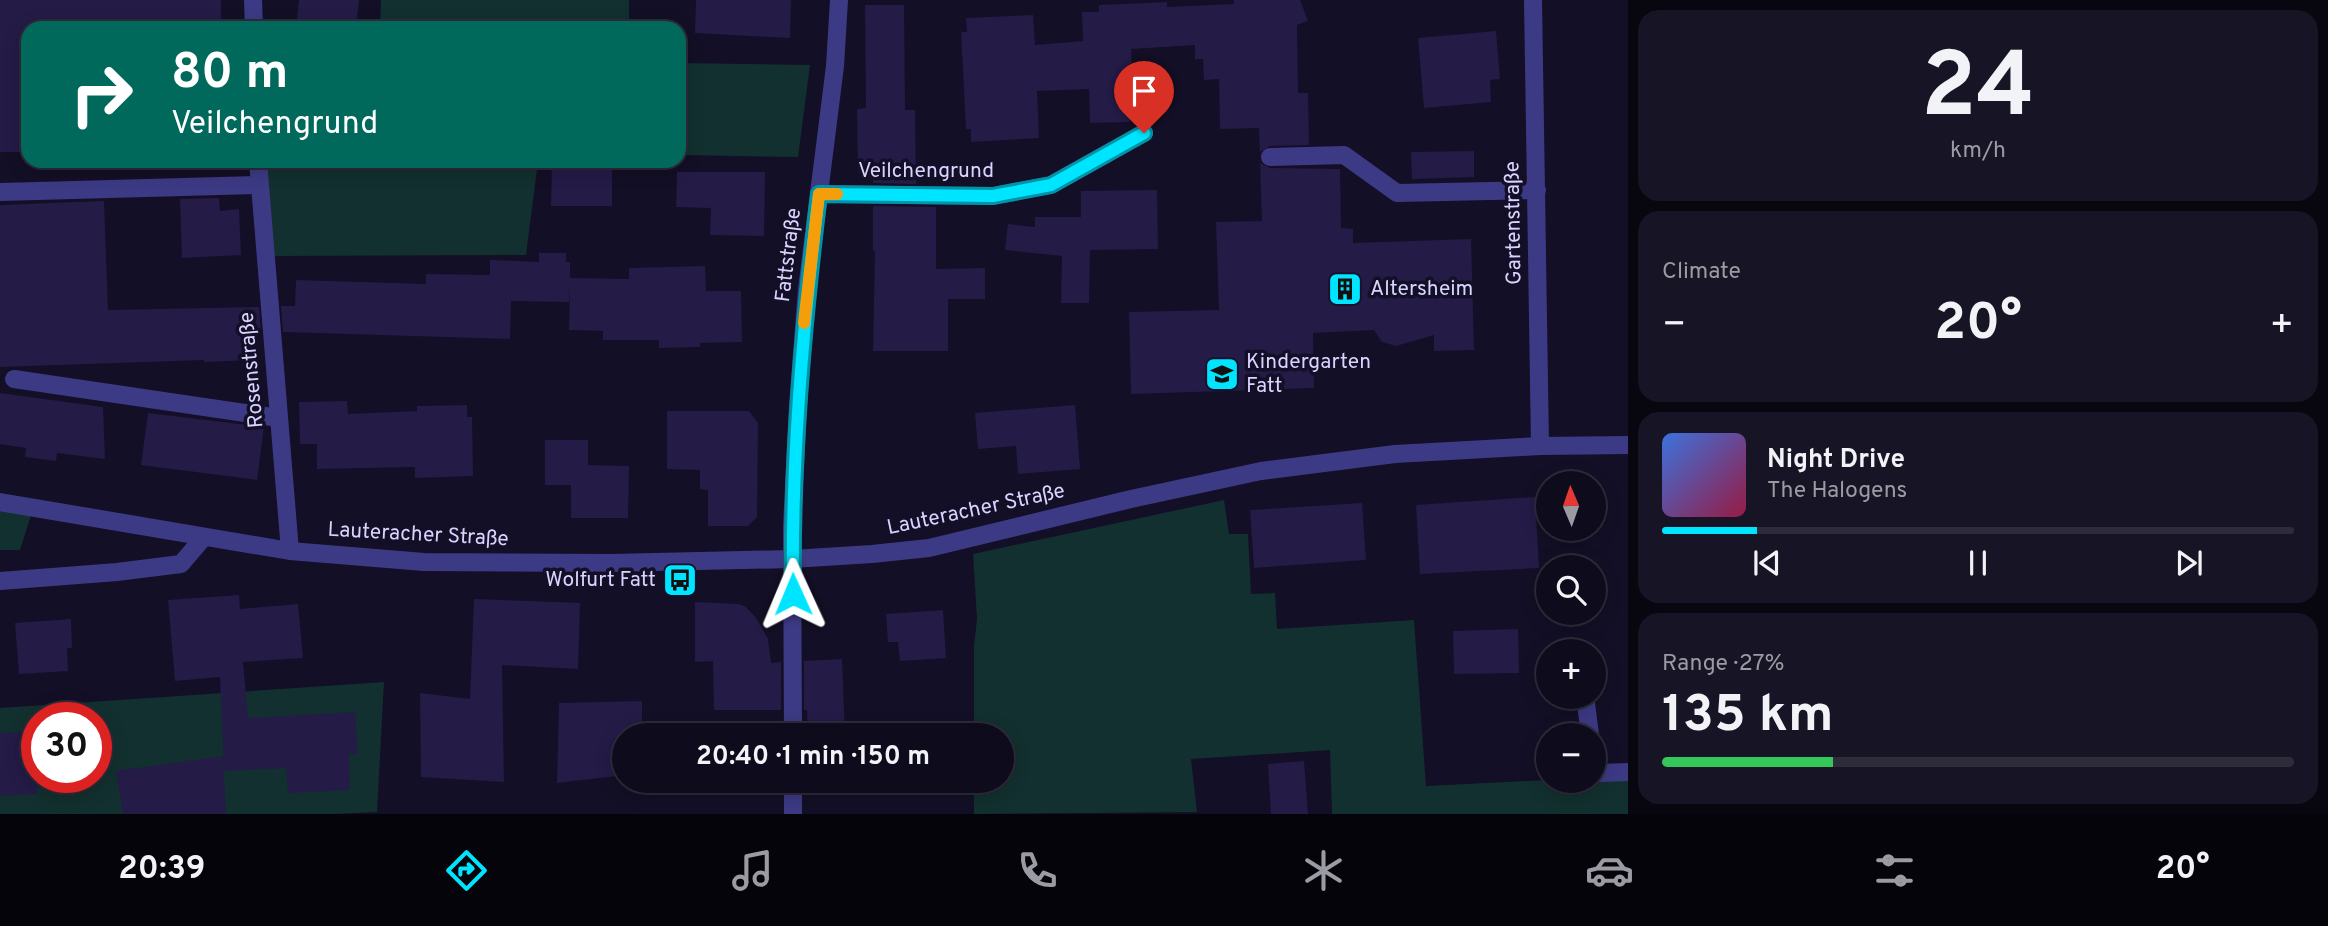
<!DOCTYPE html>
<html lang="en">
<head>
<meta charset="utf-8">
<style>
  body { margin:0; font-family:Overpass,sans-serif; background:#171425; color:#f1f3f6; height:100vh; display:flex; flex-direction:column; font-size:26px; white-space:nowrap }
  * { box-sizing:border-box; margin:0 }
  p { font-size:23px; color:#9b9ba3 }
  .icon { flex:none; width:38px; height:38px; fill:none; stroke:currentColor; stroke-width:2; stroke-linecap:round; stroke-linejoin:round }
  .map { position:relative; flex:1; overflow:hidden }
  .sheet { display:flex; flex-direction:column; gap:10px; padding:10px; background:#08060f; width:700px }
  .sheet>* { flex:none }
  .hud { position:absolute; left:21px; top:21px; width:665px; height:147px; border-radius:21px; box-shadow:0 4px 18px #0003,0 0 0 2px #2e2b3b; background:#00695c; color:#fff; overflow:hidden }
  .needle { width:46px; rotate:358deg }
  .controls { position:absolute; left:1536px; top:471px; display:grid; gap:14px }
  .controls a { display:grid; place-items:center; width:70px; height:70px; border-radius:50%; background:#0e0b1c; box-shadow:0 4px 18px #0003,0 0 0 2px #2e2b3b; font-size:35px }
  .speed { position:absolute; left:21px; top:702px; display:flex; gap:14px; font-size:35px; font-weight:700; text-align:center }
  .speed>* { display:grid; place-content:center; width:91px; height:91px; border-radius:50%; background:#0e0b1c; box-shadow:0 4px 18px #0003,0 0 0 2px #2e2b3b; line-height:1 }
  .speed .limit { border:10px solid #d22; background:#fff; color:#111 }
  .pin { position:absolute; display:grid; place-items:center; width:60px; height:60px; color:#fff; margin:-72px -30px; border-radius:50% 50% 50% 0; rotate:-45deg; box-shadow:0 0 7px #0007 }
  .pin .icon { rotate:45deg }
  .me { position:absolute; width:77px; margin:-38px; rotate:359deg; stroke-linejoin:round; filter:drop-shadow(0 0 5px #0008) }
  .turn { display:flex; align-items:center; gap:24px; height:147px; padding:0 35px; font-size:32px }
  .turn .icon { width:91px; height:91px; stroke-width:2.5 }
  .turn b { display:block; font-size:49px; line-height:60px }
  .big { font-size:52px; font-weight:700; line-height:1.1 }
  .sheet .tile { flex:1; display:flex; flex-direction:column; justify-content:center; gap:10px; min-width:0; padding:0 24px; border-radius:21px; background:#171425 }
  .sheet .dial { align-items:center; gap:0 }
  .dial b { font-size:91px; line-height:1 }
  .song { display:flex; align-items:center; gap:21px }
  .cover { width:84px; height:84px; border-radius:10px; background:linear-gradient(135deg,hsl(220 70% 55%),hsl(340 70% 35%)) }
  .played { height:7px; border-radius:4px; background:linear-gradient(90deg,#00e5ff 15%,#2e2b3b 15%) }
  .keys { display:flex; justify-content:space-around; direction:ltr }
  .heat { display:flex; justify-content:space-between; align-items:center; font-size:38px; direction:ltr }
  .charge { height:10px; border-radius:5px; background:linear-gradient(90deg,#34c759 27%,#2e2b3b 0) }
  .trip { position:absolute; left:612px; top:723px; width:402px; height:70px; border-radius:35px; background:#0e0b1c; box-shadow:0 4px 18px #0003,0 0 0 2px #2e2b3b; font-weight:700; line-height:70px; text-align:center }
  .menu { display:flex; height:112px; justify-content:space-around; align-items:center; background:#06040b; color:#9b9ba3 }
  .menu .icon { width:49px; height:49px }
  .menu .current { color:#00e5ff }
  .menu b { font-size:32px; color:#f1f3f6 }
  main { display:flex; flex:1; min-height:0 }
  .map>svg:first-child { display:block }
  .green { fill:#12302f; fill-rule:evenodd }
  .building { fill:#241b47 }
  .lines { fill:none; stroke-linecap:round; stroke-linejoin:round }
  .minor { stroke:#3d3a85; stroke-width:18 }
  .route-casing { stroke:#0095a6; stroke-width:18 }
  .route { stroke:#00e5ff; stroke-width:12 }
  .slow { stroke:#f59e0b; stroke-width:12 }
  .labels { text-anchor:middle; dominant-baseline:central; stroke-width:7; stroke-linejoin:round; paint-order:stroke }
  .street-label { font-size:21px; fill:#d9d4ff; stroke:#130f26 }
  .poi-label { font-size:21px; fill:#d9d4ff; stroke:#130f26; text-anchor:start }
</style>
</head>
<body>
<main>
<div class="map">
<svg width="1628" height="814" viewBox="0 0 1628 814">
  <rect width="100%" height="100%" fill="#130f26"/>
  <g class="green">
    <polygon points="381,0 629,0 629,28 380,28"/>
    <polygon points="679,63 810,65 798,157 679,155"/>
    <polygon points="263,161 538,161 526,255 270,256"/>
    <polygon points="1224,500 1229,534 1248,534 1251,594 1275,593 1277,629 1414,620 1426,786 1549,780 1594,780 1594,778 1628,776 1628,814 1332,814 1330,750 1191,759 1197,812 974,814 974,781 1003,780 1003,735 974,735 974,646 977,619 973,554"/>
    <polygon points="0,505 33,509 20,550 0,550"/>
    <path d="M384,682L377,812L333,814H0V708ZM37,718H96V777H37Z"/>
  </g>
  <g class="building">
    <polygon points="0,0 221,0 221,28 28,28 28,152 0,152"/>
    <polygon points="299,0 359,0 356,28 296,28"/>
    <polygon points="696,0 791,0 790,38 695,33"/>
    <polygon points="1234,0 1300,0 1308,21 1297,25 1298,93 1308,93 1309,145 1270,146 1260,152 1259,128 1220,129 1219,79 1204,80 1203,59 1195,59 1195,45 1131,49 1132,77 1129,77 1130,122 1090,123 1089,89 1037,91 1039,138 971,142 971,129 966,129 961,32 967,32 966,18 1033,15 1035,45 1083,41 1082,12 1099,12 1099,5 1167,2 1167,7 1234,4"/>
    <polygon points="865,5 904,5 905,110 915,110 916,184 873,183 873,173 858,173 857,109 866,108"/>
    <polygon points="1496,31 1500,79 1490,80 1491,102 1424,108 1418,38"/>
    <polygon points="1474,151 1474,177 1412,179 1411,152"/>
    <polygon points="552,161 612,161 612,206 551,206"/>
    <polygon points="1260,163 1270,168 1340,169 1341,228 1353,229 1353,243 1471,239 1474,350 1434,351 1434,335 1396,346 1382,342 1374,330 1313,333 1314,388 1131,394 1129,312 1219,310 1216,222 1262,221"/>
    <polygon points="677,172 765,172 764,236 710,235 711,208 676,207"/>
    <polygon points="1157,190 1158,249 1090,250 1089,303 1061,303 1062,256 1005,250 1008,224 1035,227 1035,217 1081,217 1081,191"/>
    <polygon points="219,198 220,211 239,209 241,255 182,258 180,199"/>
    <polygon points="104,201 108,310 259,307 261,332 252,331 252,360 204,362 204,360 0,367 0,205"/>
    <polygon points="873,206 936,207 936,269 985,268 985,299 948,299 948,351 873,351 875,251 873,251"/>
    <polygon points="539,253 566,253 566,262 570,262 570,278 629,279 629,268 705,266 706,291 741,291 742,342 700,343 700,347 659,348 659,340 603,340 603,331 569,330 570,285 569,302 511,301 510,339 283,332 281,306 295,306 296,280 426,284 426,274 490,275 490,260 539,262"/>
    <polygon points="0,393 103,407 105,459 57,453 56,461 25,457 26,448 0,444"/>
    <polygon points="347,401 348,414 417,411 417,406 467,405 467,417 472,417 473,476 415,478 415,467 317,469 317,444 300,444 299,402"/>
    <polygon points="1075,405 1080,469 1018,474 1016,446 978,449 975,413"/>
    <polygon points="667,411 749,411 758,423 757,517 748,526 708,526 708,490 700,489 700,470 667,469"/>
    <polygon points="148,413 264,427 257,480 141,465"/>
    <polygon points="545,440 588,440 588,465 629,466 628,518 571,518 571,485 545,485"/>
    <polygon points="1535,497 1539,568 1420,574 1416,505"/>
    <polygon points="1362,503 1366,560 1254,568 1250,510"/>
    <polygon points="239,595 240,609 298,604 303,658 243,662 248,718 355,712 358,754 349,754 350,790 288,793 286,768 224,771 220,677 175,681 168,600"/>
    <polygon points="474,599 580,603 578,669 502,665 504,782 421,777 420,693 470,699"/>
    <polygon points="695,602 739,604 746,607 757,619 768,639 771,663 781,662 781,710 714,710 713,661 695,662"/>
    <polygon points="943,610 946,658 900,661 898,642 888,642 886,614"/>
    <polygon points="71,619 72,648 67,648 68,671 19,674 15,623"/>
    <polygon points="1518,629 1519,673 1454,674 1453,631"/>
    <polygon points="842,659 845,735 808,735 807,710 804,710 804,661"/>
    <polygon points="642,701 642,735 625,735 625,775 557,783 559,703"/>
    <polygon points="37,731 37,794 0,796 0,733"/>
    <polygon points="223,756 226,814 123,814 116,771"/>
    <polygon points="1304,761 1308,814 1271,814 1268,764"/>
  </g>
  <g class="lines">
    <g class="minor">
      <polyline points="253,0 254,28"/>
      <polyline points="1533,0 1540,446"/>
      <polyline points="1270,157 1344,155 1397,193 1537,190"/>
      <polyline points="258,161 290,551"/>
      <polyline points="0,192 259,185"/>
      <polyline points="819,194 993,196 1051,185 1144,133"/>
      <polyline points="14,379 279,418"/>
      <polyline points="0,502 290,551 424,562 611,563 792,559 872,554 929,548 1131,499 1261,471 1395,454 1540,446 1628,445"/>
      <polyline points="0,581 117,572 181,564 204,537"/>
      <polyline points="1579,650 1580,651"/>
      <polyline points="1585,696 1590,735"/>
      <polyline points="793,735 792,527 798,405 807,289 835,66 839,0"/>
      <polyline points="1594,765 1601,773 1628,772"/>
      <polyline points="793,780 793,814"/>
    </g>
  </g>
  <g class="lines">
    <g class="route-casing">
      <path id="route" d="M793,594C791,460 803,327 819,194L993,196L1051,185L1144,133"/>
    </g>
    <use href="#route" class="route"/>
    <polyline class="slow" points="804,323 819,194 837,194"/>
  </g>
  <defs>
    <g id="building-square" transform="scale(1.75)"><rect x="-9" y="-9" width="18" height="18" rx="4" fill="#00e5ff" stroke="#130f26"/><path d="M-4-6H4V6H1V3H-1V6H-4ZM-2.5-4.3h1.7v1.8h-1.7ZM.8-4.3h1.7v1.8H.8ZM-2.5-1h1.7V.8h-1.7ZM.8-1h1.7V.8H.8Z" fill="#111"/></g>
    <g id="school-square" transform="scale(1.75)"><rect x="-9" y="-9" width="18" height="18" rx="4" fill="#00e5ff" stroke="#130f26"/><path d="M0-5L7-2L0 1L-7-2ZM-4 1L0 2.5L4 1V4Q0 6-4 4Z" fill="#111"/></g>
    <g id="bus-square" transform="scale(1.75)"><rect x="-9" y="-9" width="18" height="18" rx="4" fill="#00e5ff" stroke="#130f26"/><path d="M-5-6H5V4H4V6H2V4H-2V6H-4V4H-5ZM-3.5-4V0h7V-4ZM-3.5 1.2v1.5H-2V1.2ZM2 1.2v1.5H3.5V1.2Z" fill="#111"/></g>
  </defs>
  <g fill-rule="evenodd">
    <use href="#building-square" x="1345" y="289"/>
    <use href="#school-square" x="1222" y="374"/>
    <use href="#bus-square" x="680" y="580"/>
  </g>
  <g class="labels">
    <g class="street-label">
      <text x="926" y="171">Veilchengrund</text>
      <text transform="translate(1514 223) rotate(-91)">Gartenstraße</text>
      <text transform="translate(789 255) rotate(-83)">Fattstraße</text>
      <text transform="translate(252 370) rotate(-95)">Rosenstraße</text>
      <text transform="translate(976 510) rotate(-12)">Lauteracher Straße</text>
      <text transform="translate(418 535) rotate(3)">Lauteracher Straße</text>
    </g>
    <g class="poi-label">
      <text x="1370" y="289">Altersheim</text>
      <text x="1246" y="362">Kindergarten<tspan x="1246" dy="24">Fatt</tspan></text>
      <text x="656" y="580" text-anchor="end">Wolfurt Fatt</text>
    </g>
  </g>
</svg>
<div class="controls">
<a><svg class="needle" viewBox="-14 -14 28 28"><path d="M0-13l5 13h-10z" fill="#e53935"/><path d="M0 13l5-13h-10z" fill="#9b9ba3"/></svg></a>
<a><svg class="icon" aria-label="search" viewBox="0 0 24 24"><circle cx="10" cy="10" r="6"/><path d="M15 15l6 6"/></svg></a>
<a>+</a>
<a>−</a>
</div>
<div class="speed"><div class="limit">30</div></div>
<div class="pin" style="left:1144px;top:133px;background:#d93025"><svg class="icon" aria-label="arrive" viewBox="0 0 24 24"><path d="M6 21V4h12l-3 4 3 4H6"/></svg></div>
<svg class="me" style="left:793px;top:594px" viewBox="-20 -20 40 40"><path d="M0-17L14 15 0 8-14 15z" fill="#00e5ff" stroke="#fff" stroke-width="4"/></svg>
<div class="trip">20:40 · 1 min · 150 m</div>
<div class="hud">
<div class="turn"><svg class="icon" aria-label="right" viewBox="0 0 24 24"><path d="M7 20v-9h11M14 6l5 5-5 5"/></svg><div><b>80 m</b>Veilchengrund</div></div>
</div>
</div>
<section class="sheet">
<div class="tile dial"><b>24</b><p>km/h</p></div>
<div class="tile"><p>Climate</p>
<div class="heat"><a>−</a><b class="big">20°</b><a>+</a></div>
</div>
<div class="tile">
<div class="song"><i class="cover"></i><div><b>Night Drive</b><p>The Halogens</p></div></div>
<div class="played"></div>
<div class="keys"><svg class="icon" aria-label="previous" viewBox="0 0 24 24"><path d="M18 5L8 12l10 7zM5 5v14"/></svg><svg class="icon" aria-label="pause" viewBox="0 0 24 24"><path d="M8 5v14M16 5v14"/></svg><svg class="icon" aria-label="next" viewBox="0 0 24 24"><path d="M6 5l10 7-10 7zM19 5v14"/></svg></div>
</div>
<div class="tile"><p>Range · 27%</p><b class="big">135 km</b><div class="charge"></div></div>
</section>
</main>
<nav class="menu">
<b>20:39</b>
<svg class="icon current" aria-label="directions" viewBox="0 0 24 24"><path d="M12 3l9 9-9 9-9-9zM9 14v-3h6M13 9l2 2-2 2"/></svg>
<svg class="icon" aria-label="music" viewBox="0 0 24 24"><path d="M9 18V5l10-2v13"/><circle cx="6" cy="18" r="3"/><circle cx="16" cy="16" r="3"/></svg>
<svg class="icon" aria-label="phone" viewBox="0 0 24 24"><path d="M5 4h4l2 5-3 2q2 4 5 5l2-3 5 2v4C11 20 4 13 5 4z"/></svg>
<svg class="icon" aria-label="climate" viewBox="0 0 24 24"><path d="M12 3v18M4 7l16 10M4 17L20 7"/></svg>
<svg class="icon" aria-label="car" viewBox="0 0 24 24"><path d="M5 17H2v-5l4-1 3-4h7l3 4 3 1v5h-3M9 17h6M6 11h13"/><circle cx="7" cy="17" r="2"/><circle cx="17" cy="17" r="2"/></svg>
<svg class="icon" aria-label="filters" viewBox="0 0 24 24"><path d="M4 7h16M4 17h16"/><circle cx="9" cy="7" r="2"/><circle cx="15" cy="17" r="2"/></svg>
<b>20°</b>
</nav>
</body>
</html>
